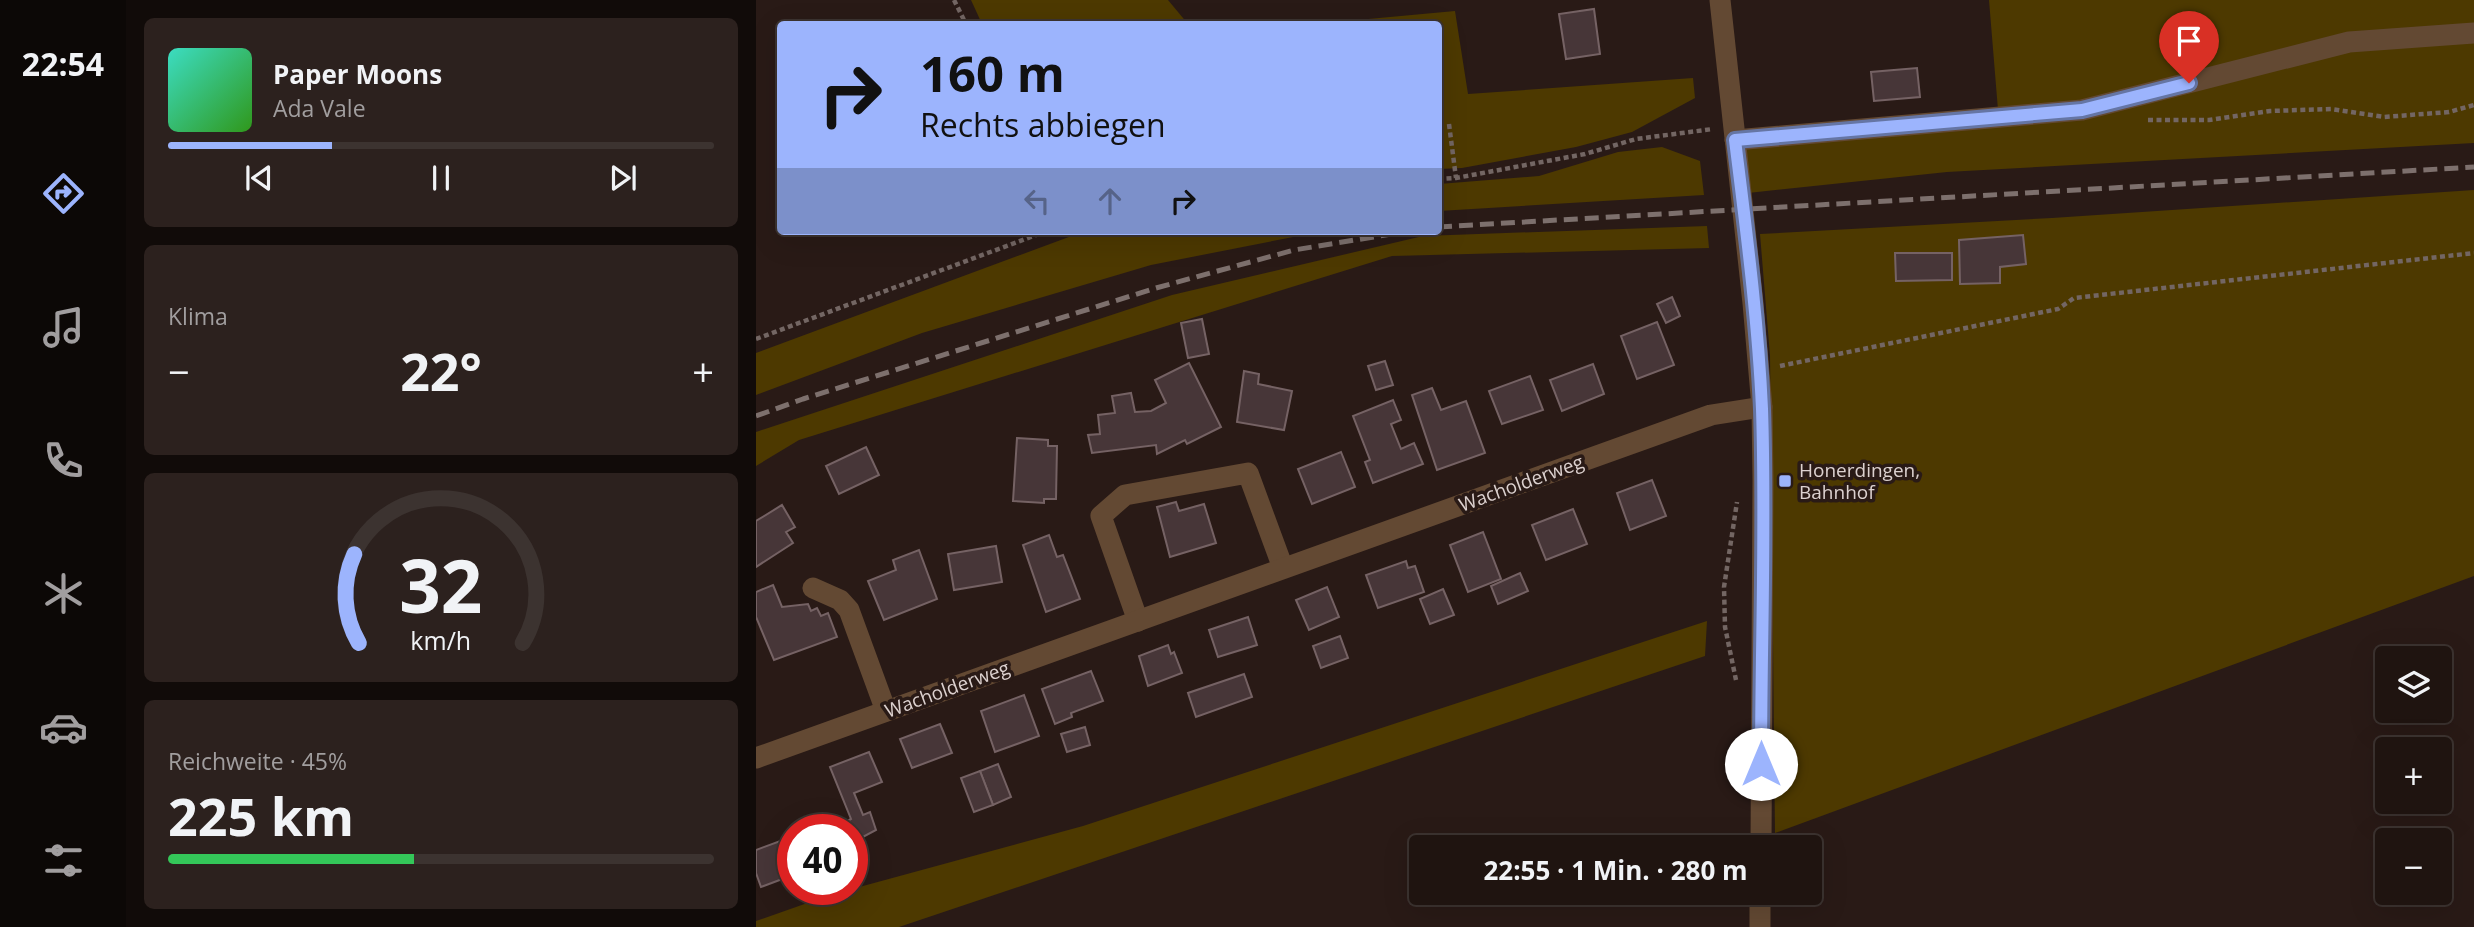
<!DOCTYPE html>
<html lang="de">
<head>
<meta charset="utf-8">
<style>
  body { margin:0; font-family:"Open Sans",sans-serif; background:#2c211e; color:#f1f3f6; height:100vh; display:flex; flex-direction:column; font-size:26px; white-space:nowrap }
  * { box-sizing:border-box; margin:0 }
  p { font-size:23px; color:#a19e9f }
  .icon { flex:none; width:38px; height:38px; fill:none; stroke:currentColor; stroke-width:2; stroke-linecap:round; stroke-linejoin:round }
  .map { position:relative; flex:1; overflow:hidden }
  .details { display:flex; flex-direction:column; gap:18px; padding:18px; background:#110b09; width:630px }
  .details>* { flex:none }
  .banner { position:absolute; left:21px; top:21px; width:665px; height:214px; border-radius:7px; box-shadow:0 7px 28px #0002,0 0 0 2px #3c3330; background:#9cb4fd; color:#111; overflow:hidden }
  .fabs { position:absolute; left:1619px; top:646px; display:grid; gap:14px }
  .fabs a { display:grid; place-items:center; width:77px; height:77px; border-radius:7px; background:#1f1410; box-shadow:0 7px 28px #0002,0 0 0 2px #3c3330; font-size:35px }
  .speed { position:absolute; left:21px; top:814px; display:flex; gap:14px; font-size:35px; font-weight:700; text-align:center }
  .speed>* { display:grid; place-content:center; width:91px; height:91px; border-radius:50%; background:#1f1410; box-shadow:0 7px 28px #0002,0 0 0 2px #3c3330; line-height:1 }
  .speed .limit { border:10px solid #d22; background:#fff; color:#111 }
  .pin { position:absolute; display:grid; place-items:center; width:60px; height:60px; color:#fff; margin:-72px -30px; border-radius:50% 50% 50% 0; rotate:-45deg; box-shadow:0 0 7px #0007 }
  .pin .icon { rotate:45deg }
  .me { position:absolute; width:77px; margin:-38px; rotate:0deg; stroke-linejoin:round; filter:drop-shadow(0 0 5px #0008) }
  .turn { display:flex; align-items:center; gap:24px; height:147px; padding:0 28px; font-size:32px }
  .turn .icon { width:91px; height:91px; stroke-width:2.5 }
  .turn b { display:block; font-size:49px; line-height:60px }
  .lanes { display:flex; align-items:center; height:66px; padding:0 28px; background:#0003; justify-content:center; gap:35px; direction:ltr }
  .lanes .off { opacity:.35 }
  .big { font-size:52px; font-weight:700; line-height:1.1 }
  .details .widget { flex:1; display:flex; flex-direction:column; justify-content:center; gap:10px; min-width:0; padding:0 24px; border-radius:10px; background:#2c211e }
  .details .dial { align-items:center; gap:0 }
  .dial svg { height:182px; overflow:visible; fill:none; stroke:#3c3330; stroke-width:7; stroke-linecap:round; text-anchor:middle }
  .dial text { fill:#f1f3f6; stroke:none }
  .song { display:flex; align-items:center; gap:21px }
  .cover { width:84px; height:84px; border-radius:10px; background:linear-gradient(135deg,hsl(170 70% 55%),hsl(110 70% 35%)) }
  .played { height:7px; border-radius:4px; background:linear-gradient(90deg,#9cb4fd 30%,#3c3330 30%) }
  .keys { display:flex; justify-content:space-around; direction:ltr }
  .heat { display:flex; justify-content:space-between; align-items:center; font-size:38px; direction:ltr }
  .charge { height:10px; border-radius:5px; background:linear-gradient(90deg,#34c759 45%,#3c3330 0) }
  .trip { position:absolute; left:653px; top:835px; width:413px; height:70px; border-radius:7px; background:#1f1410; box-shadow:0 7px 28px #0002,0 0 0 2px #3c3330; font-weight:700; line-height:70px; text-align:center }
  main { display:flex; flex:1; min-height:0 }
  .dock { display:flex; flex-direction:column; width:126px; justify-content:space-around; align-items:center; background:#0c0806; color:#a19e9f }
  .dock .icon { width:49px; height:49px }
  .dock .selected { color:#9cb4fd }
  .dock b { font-size:32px; color:#f1f3f6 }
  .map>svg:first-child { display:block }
  .green { fill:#4d3900 }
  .building { fill:#473638; stroke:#756264; stroke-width:2 }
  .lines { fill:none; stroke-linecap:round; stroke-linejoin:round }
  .path { stroke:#736663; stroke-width:4.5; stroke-dasharray:5 3.5; stroke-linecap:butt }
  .minor { stroke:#634933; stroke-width:21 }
  .rail { stroke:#7d706d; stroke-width:5; stroke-dasharray:14 7; stroke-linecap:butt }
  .route-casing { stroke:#6575a4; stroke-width:18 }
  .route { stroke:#9cb4fd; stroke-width:12 }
  .poi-dot { fill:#9cb4fd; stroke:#291a16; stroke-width:2.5 }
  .labels { text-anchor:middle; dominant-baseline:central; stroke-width:7; stroke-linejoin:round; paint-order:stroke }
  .poi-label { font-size:19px; fill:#dcd1cf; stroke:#291a16; text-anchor:start }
  .street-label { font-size:19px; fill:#dcd1cf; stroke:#291a16 }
</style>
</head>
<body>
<main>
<nav class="dock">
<b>22:54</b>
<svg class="icon selected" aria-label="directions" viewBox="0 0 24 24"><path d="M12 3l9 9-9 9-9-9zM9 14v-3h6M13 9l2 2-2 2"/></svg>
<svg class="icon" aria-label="music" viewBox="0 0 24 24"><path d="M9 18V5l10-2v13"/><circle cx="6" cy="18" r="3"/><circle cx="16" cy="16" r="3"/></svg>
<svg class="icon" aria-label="phone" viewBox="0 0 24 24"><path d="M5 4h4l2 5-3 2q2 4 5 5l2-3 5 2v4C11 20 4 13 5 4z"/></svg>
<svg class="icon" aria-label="climate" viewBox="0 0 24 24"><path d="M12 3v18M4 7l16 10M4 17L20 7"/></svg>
<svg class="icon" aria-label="car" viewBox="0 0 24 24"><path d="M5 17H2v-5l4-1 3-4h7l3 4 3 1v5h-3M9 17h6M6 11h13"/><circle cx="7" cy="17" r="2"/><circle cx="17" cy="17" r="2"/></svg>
<svg class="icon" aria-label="filters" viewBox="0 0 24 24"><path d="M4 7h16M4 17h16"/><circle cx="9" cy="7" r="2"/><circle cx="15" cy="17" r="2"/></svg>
</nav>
<section class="details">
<div class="widget">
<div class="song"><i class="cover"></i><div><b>Paper Moons</b><p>Ada Vale</p></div></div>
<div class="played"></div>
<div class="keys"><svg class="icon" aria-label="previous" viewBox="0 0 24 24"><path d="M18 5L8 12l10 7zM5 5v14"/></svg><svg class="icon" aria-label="pause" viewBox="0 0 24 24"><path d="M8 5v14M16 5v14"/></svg><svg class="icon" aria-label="next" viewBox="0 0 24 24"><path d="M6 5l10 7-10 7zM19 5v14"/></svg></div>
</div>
<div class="widget"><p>Klima</p>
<div class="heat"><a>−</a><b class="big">22°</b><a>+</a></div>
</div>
<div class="widget dial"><svg viewBox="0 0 100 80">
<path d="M14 69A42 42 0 1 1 86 69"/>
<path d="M14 69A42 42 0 0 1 12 30" stroke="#9cb4fd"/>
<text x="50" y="56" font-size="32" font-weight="700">32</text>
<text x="50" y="72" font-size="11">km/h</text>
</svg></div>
<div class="widget"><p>Reichweite · 45%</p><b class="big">225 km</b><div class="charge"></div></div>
</section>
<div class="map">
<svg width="1718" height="927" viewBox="0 0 1718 927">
  <rect width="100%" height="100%" fill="#291a16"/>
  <g class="green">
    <polygon points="215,0 412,0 432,24 226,24"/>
    <polygon points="1233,0 1718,0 1718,143 1191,172 992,193 988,135 1242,110"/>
    <polygon points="699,11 712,94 937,78 939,98 876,132 820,147 706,168 683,169 682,24 558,24"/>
    <polygon points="906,147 944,161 948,195 683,211 683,184 783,176 862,152"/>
    <polygon points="1718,190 1718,576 1019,833 1014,356 1004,234 1296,218"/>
    <polygon points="951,226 953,248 636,256 43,440 0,466 0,432 416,295 667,236"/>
    <polygon points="329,231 568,231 395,265 166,333 0,395 0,353"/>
    <polygon points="951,621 949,656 143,927 0,927 0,921 74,895 327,826"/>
  </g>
  <g class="building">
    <polygon points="838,9 844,54 810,59 803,14"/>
    <polygon points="1161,68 1164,97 1118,101 1115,72"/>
    <polygon points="1267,235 1270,264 1244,267 1244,283 1204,284 1203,240"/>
    <polygon points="1139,253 1196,253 1196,280 1140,281"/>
    <polygon points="916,297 924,316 910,323 901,304"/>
    <polygon points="446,319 453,354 432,358 425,323"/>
    <polygon points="901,322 918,365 881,379 865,336"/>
    <polygon points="629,361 637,385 620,390 612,366"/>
    <polygon points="433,363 465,427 431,444 429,440 401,454 400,445 336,453 332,435 344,434 342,415 359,413 356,396 375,393 379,412 395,411 410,403 399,380"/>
    <polygon points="837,364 848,394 806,411 794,380"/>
    <polygon points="488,371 503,374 502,384 536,391 528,430 481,422"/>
    <polygon points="774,376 787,410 746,424 733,391"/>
    <polygon points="676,388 685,410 710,401 729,453 681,470 656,395"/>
    <polygon points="637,400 645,420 635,424 645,449 658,443 667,464 617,483 609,462 614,460 597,416"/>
    <polygon points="261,438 292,440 292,446 301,446 300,499 288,499 288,503 257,501"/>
    <polygon points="110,447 123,475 83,494 70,466"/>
    <polygon points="585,452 599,487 556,504 542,469"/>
    <polygon points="896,480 910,516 874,530 861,493"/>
    <polygon points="420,502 423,511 448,504 460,543 414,557 401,507"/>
    <polygon points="26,505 39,527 30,532 37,543 0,567 0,521"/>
    <polygon points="817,509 831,544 790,560 776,525"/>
    <polygon points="727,532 745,579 712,592 694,545"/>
    <polygon points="293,535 301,557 307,555 324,599 290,612 267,545"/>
    <polygon points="240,546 246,582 198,590 192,554"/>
    <polygon points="163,550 181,599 128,620 112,581 140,570 137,560"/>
    <polygon points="650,561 652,568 659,566 668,592 622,608 610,575"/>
    <polygon points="764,573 772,591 742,604 735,586"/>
    <polygon points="17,585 26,607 52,604 55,611 61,608 65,616 72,613 81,637 18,660 0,617 0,592"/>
    <polygon points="571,587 583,617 553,630 540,600"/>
    <polygon points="687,589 698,615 674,624 664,599"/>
    <polygon points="492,617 501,645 462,657 453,630"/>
    <polygon points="584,636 592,658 565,668 557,646"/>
    <polygon points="412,645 415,654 418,652 426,673 392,686 383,656"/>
    <polygon points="335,671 347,701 315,713 316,717 299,724 286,689"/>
    <polygon points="488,674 496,697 440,717 432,693"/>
    <polygon points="268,695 283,736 239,752 225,711"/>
    <polygon points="184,724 196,753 156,768 144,739"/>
    <polygon points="329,727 334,745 311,752 305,734"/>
    <polygon points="113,752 126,782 98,793 107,815 114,812 120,830 103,839 100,837 93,820 95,819 74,767"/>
    <polygon points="242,764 255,797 237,805 224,771"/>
    <polygon points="224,771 237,805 218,812 205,778"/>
    <polygon points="27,840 37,866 37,875 5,887 0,873 0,850"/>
  </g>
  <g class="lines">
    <g class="path">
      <polyline points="198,0 210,24"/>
      <polyline points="1392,120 1453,120 1514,111 1575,109 1628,117 1693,112 1718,105"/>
      <polyline points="693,124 700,178"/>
      <polyline points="682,179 700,178 829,154 880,139 957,129"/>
      <polyline points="0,339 291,231"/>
      <polyline points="1024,366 1302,309 1318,298 1718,253"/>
      <polyline points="980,680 969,627 968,587 981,502"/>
    </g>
    <g class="minor">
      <polyline points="964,0 997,303 1006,407 1007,480 1005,847"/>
      <polyline points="979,140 1326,110 1593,42 1718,33"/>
      <polyline points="57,588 84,600 93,610 130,711"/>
      <polyline points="382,621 345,516 369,495 492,473 527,568"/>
      <polyline points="0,758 955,415 1006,407"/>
      <polyline points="1004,927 1004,892"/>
    </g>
    <g class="rail">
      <polyline points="682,227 1718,167"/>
      <polyline points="0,416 47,399 400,288 538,250 654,231"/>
    </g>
  </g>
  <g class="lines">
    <g class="route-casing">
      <path id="route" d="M1005,764C1005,646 1010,527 1006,409C1002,319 990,229 979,140L1326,110L1433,83"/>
    </g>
    <use href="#route" class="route"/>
  </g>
  <rect class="poi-dot" x="1022" y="474" width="14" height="14" rx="3.5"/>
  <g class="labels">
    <g class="poi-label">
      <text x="1043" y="470">Honerdingen,<tspan x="1043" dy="22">Bahnhof</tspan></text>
    </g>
    <g class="street-label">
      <text transform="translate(765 483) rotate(-20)">Wacholderweg</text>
      <text transform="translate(191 689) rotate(-20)">Wacholderweg</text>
    </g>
  </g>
</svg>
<div class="fabs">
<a><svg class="icon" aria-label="layers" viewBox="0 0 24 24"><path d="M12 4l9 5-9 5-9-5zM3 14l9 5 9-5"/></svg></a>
<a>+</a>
<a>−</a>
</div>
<div class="speed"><div class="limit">40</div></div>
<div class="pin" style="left:1433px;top:83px;background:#d93025"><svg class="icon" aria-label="arrive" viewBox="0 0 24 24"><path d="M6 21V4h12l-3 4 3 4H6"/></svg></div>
<svg class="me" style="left:1005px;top:764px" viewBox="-20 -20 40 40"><circle r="19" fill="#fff"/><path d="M0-13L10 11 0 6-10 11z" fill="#9cb4fd"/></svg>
<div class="trip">22:55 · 1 Min. · 280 m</div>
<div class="banner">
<div class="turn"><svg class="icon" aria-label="right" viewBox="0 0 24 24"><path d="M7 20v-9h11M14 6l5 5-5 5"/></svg><div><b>160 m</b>Rechts abbiegen</div></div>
<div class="lanes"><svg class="icon off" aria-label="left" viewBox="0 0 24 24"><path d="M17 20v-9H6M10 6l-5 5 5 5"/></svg><svg class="icon off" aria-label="ahead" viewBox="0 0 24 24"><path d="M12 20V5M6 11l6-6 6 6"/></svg><svg class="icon" aria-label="right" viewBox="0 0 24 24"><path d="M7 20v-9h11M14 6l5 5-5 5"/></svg></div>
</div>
</div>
</main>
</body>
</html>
